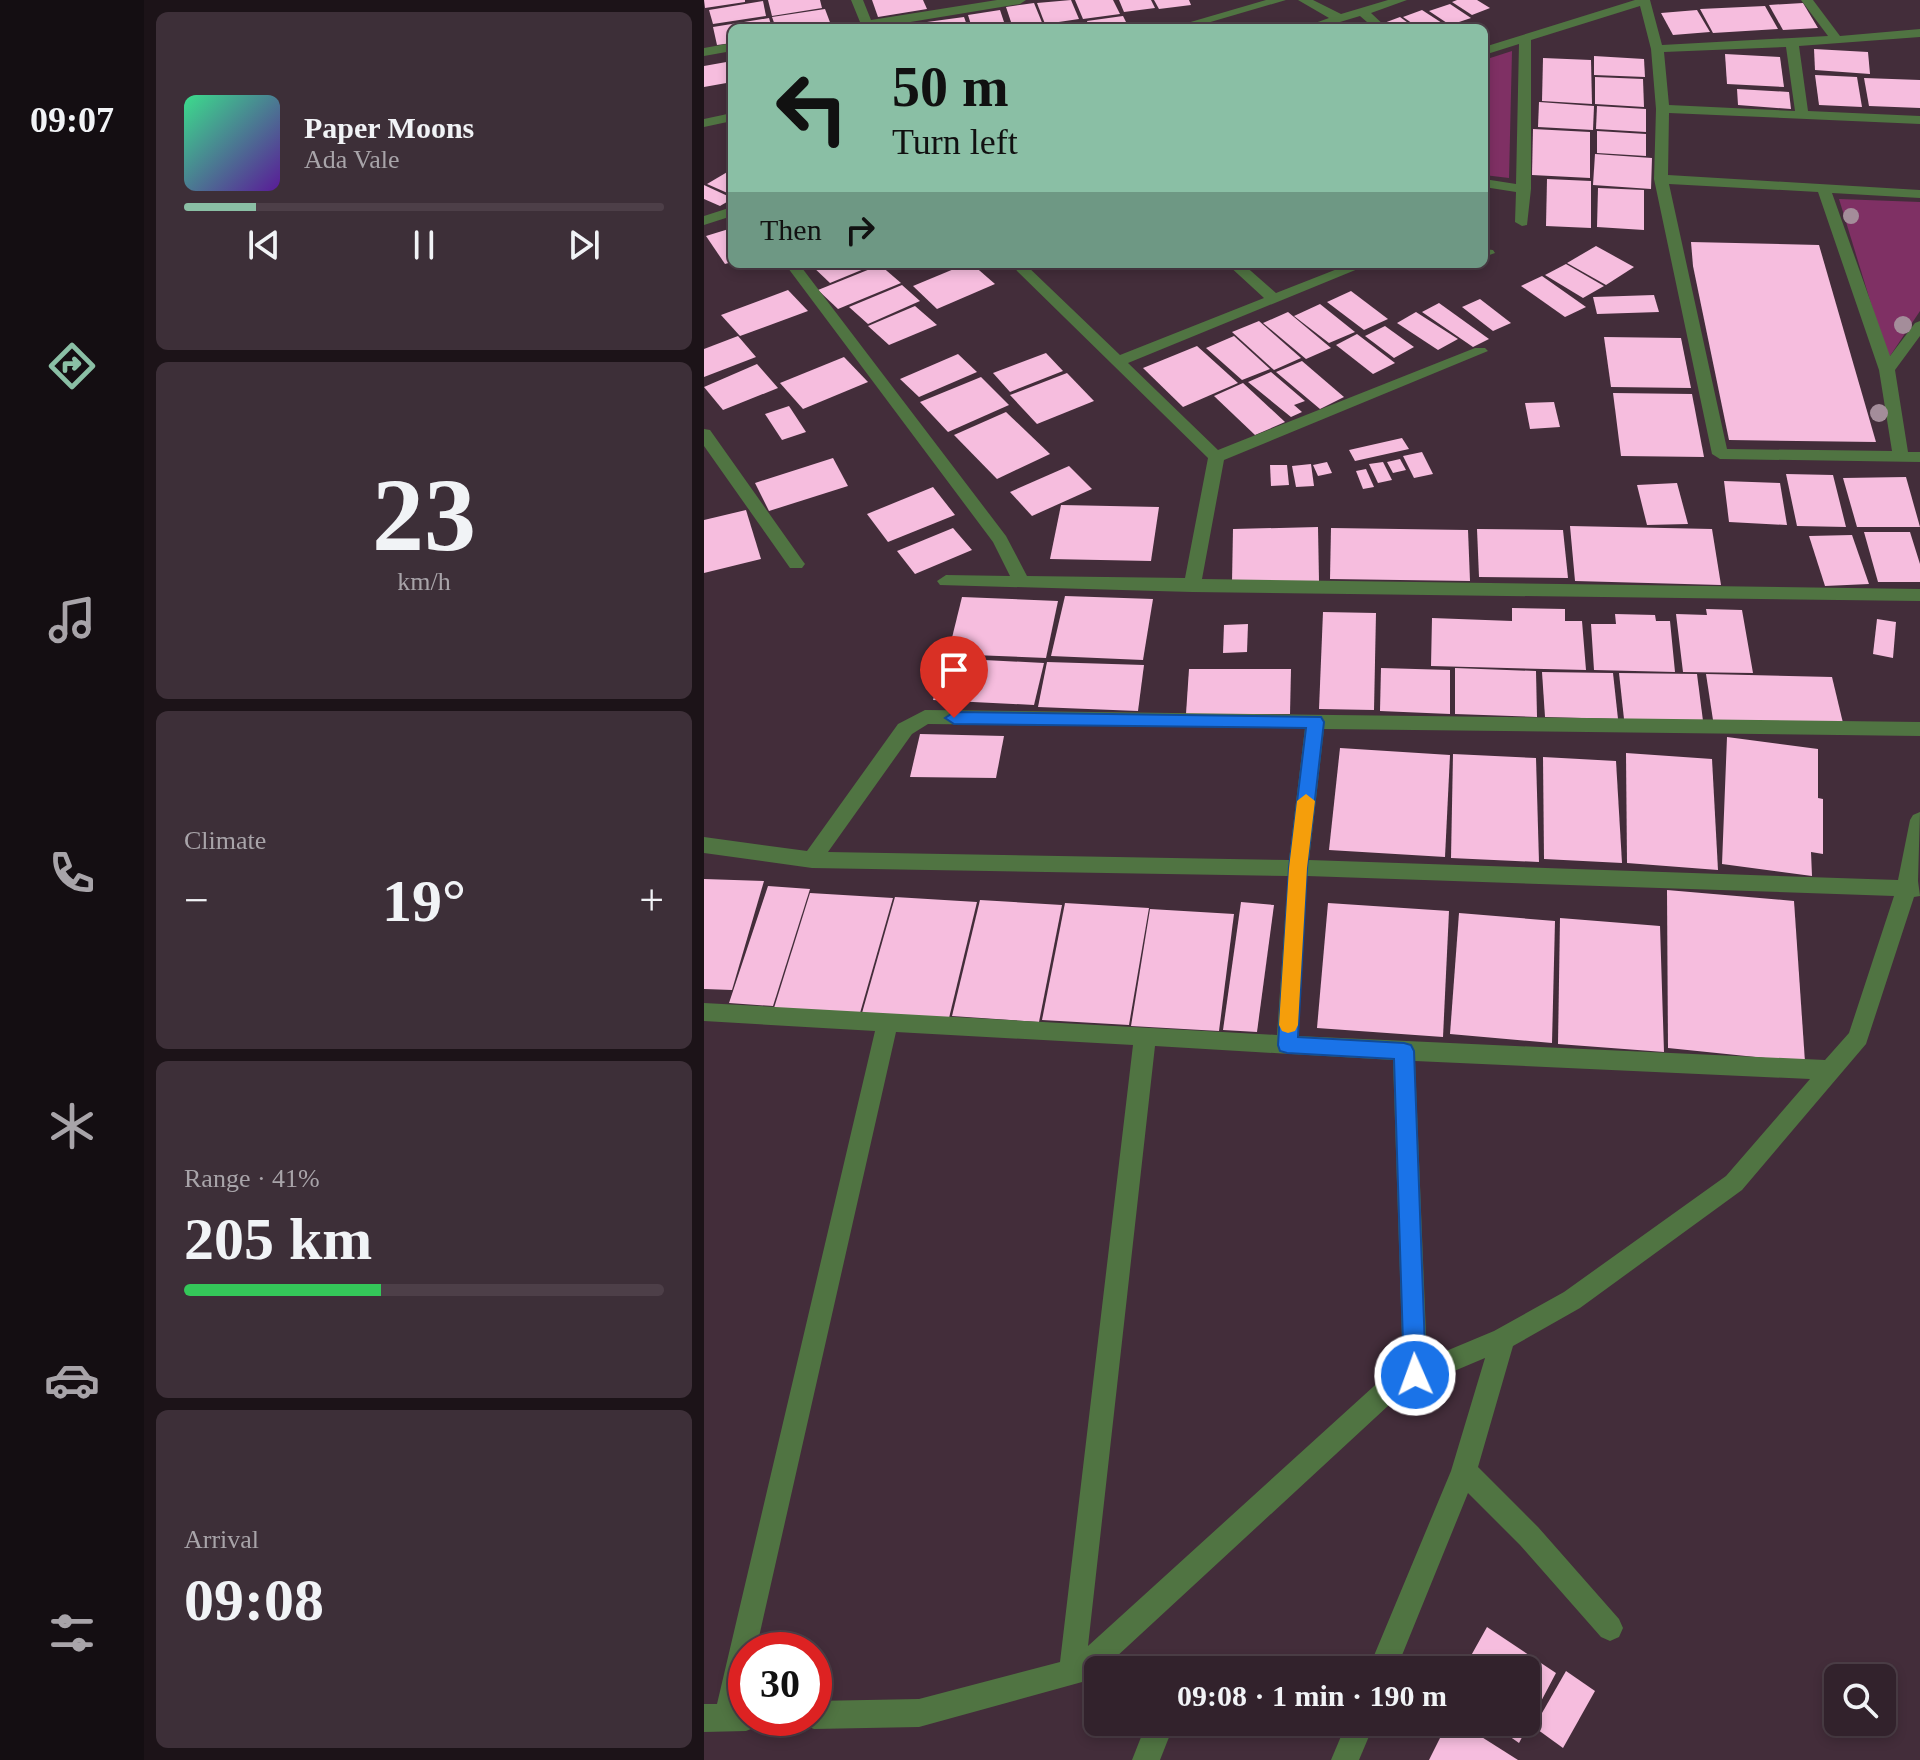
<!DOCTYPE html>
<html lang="en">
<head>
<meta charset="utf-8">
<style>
  body { margin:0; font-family:Georgia,serif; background:#3d2f38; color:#f1f3f6; height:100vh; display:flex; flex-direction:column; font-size:30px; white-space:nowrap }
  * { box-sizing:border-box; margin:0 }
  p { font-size:26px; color:#a8a4a9 }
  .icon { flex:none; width:44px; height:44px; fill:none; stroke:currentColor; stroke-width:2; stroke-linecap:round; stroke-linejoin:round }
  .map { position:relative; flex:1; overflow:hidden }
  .details { display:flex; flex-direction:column; gap:12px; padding:12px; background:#1c1318; width:560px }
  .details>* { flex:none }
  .top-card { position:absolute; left:24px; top:24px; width:760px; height:244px; border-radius:12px; box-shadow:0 4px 12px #0003,0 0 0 2px #4d3f48; background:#8abfa5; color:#111; overflow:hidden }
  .buttons { position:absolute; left:1120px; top:1664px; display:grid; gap:16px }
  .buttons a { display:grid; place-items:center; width:72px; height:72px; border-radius:12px; background:#32222c; box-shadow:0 4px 12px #0003,0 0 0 2px #4d3f48; font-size:40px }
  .speed { position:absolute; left:24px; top:1632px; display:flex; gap:16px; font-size:40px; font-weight:700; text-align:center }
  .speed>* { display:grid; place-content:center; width:104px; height:104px; border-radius:50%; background:#32222c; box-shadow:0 4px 12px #0003,0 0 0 2px #4d3f48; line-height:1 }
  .speed .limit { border:12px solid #d22; background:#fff; color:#111 }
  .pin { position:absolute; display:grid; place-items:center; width:68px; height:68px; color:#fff; margin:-82px -34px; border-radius:50% 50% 50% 0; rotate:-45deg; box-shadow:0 0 8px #0007 }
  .pin .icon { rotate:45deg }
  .me { position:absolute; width:88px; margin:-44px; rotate:358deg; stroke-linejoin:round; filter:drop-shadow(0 0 6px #0008) }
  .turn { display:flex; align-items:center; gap:28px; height:168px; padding:0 32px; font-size:36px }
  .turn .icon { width:104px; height:104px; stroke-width:2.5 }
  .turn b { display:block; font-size:56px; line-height:68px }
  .then { display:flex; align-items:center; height:76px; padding:0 32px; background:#0003; gap:16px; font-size:30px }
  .big { font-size:60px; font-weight:700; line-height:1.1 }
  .details .tile { flex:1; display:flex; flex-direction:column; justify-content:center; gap:12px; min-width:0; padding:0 28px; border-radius:12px; background:#3d2f38 }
  .details .dial { align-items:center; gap:0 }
  .dial b { font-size:104px; line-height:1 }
  .song { display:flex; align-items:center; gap:24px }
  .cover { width:96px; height:96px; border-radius:12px; background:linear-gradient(135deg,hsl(150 70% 55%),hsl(270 70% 35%)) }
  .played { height:8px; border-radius:4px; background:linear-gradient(90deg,#8abfa5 15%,#4d3f48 15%) }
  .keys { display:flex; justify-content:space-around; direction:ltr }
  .heat { display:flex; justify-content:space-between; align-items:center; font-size:44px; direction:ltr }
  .charge { height:12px; border-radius:6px; background:linear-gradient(90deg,#34c759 41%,#4d3f48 0) }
  .trip { position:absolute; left:380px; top:1656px; width:456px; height:80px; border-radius:12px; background:#32222c; box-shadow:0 4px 12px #0003,0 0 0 2px #4d3f48; font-weight:700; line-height:80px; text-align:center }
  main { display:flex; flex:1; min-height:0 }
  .tabs { display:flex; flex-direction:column; width:144px; justify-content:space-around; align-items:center; background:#140e12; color:#a8a4a9 }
  .tabs .icon { width:56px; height:56px }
  .tabs .current { color:#8abfa5 }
  .tabs b { font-size:36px; color:#f1f3f6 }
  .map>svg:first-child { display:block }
  .green { fill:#7f3064 }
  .building { fill:#f6bdde }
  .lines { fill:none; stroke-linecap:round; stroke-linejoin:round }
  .minor { fill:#507442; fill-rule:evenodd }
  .tree { fill:#a48d9a }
  .route { fill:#1a73e8; stroke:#114b97; stroke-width:2 }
  .slow { fill:#f59e0b }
</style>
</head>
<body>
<main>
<nav class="tabs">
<b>09:07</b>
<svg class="icon current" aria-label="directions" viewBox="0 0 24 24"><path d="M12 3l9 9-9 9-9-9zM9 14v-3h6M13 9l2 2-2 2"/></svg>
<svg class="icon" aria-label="music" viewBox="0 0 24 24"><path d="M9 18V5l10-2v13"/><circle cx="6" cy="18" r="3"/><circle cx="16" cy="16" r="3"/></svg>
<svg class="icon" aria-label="phone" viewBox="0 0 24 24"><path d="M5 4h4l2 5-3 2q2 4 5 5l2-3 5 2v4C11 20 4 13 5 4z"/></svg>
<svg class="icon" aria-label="climate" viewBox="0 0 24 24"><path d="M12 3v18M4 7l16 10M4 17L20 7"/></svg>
<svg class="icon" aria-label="car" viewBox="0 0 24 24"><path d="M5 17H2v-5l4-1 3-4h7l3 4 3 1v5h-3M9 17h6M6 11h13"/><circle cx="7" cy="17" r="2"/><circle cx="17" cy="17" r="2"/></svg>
<svg class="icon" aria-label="filters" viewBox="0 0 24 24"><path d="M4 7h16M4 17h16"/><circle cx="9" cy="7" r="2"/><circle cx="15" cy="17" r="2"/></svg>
</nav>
<section class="details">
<div class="tile">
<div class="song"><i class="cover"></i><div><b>Paper Moons</b><p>Ada Vale</p></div></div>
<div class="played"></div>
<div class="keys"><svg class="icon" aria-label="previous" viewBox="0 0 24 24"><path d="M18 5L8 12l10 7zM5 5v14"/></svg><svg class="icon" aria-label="pause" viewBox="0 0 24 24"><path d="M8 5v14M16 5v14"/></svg><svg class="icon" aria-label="next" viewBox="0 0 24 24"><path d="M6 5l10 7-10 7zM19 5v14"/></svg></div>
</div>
<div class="tile dial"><b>23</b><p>km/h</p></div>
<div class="tile"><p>Climate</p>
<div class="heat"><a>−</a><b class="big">19°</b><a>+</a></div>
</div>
<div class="tile"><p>Range · 41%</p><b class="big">205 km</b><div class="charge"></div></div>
<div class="tile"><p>Arrival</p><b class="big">09:08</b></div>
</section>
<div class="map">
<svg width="1216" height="1760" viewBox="0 0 1216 1760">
  <rect width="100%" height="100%" fill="#432d3a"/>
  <g class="green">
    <polygon points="808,51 805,178 780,175 780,60"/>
    <polygon points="1135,199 1216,202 1216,311 1184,359"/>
  </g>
  <g class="building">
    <polygon points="0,0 41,0 41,2 1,8"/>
    <polygon points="64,0 116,0 118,8 68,16"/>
    <polygon points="168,0 219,0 223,9 174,17"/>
    <polygon points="367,0 375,19 341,24 333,3"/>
    <polygon points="371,0 409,0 416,14 379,19"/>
    <polygon points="415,0 447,0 451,8 420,12"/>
    <polygon points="450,0 485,0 487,5 455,9"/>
    <polygon points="753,0 773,0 786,8 768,15 748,2"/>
    <polygon points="59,1 62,16 9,24 5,10"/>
    <polygon points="330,3 339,25 309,28 302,7"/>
    <polygon points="1099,3 1114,28 1079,30 1065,5"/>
    <polygon points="746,4 767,18 746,25 725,11"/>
    <polygon points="1061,6 1074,29 1009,33 996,9"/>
    <polygon points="121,9 127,25 72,28 68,17"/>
    <polygon points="296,10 302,28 268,28 264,15"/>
    <polygon points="718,10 738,23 715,28 699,17"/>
    <polygon points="993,10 1006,32 969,35 957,13"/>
    <polygon points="419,16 425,28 385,28 383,21"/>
    <polygon points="260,17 264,28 225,28 223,22"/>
    <polygon points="696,17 711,28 688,28 680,23"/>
    <polygon points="65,18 68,28 28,28 28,43 13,45 9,27"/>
    <polygon points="1110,49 1164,52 1166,74 1111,70"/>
    <polygon points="1021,54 1076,57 1080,87 1023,84"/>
    <polygon points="890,56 940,59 941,77 890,75"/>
    <polygon points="839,58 887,60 888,104 838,101"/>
    <polygon points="28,61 28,82 0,87 0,66"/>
    <polygon points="1111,75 1153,77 1158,107 1115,105"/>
    <polygon points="891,77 939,79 940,107 891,104"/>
    <polygon points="1160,78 1216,80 1216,108 1165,106"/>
    <polygon points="1033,89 1085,92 1087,109 1034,105"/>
    <polygon points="835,102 890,106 889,130 834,127"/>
    <polygon points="893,106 942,109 942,132 892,129"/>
    <polygon points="829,129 886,132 886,178 828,175"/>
    <polygon points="893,131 942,134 942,156 893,153"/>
    <polygon points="891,154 948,158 947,189 889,185"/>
    <polygon points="25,171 28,172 28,195 3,184"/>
    <polygon points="843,179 887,181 887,228 842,226"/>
    <polygon points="0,185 28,198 28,199 16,206 0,199"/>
    <polygon points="894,188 940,190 940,230 893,227"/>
    <polygon points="28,228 28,262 21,264 2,236"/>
    <polygon points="987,242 1115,245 1172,442 1025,440 989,266"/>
    <polygon points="892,246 930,267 902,285 863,263"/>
    <polygon points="106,264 172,264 126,283"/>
    <polygon points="262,264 268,264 291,284 233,309 209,286"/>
    <polygon points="862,264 900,286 879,298 841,275"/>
    <polygon points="176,265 197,283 134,309 114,290"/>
    <polygon points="838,276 882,307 861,317 817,286"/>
    <polygon points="198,285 216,301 164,324 145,307"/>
    <polygon points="84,290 104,311 36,336 17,315"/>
    <polygon points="647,291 684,319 660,330 623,302"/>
    <polygon points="950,295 955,312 893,314 889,297"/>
    <polygon points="776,299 807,323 789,331 758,307"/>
    <polygon points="735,303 785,339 769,347 718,312"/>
    <polygon points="616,304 651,332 625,343 590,316"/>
    <polygon points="211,306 233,325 185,345 164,326"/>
    <polygon points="584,312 627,348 602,359 559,323"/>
    <polygon points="712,312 754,339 734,350 693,323"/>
    <polygon points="555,321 597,358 570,370 528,332"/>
    <polygon points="681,326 710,347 690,358 661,336"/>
    <polygon points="653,334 691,363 669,374 632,345"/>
    <polygon points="34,336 52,357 0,377 0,349"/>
    <polygon points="530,336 566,369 538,380 502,348"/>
    <polygon points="900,337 977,338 987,388 907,387"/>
    <polygon points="493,346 534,383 479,407 439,368"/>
    <polygon points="342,353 359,371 306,392 289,373"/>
    <polygon points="254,354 273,372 215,397 196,379"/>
    <polygon points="140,357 164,382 99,409 76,383"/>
    <polygon points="598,361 640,397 616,409 572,372"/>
    <polygon points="53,364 74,388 19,410 0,387"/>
    <polygon points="567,372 601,401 590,405 598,412 587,417 544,382"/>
    <polygon points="363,373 390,401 333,424 306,395"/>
    <polygon points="277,377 305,405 244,432 216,402"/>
    <polygon points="539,383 581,422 551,435 510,396"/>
    <polygon points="909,393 988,394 1000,457 917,456"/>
    <polygon points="850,402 856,427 826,429 821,403"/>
    <polygon points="85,406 102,432 78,440 61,414"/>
    <polygon points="302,412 346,454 293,479 250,435"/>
    <polygon points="698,438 705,449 651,461 645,450"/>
    <polygon points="718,452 729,474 710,478 699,456"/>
    <polygon points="129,458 144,486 65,511 51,483"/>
    <polygon points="696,459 702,470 689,473 683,462"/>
    <polygon points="623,462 628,473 614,476 609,465"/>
    <polygon points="679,462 688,480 674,483 665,464"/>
    <polygon points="607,464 610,486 592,487 588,466"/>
    <polygon points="566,465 583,465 585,485 567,486"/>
    <polygon points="365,466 388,489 328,516 306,492"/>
    <polygon points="662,469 670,487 659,489 652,471"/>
    <polygon points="1082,474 1129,475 1142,527 1093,526"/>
    <polygon points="1202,477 1216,527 1153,527 1139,478"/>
    <polygon points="1020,481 1076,483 1083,525 1025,522"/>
    <polygon points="973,483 984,524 943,525 933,485"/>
    <polygon points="229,487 251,515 184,542 163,514"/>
    <polygon points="357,505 455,507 447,561 346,559"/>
    <polygon points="42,510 57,559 0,573 0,520"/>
    <polygon points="866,526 1008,529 1017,585 871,581"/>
    <polygon points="614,527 615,581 528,582 529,529"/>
    <polygon points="249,528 268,550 211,574 193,551"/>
    <polygon points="627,528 764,530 766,581 626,579"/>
    <polygon points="773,529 859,530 864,578 775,577"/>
    <polygon points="1160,532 1206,532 1216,564 1216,582 1174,582"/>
    <polygon points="1148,535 1165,584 1121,586 1105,536"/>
    <polygon points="361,596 449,599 439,660 347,656"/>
    <polygon points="258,597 354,601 342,658 244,654"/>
    <polygon points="808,608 861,609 861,621 878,621 882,670 727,666 728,618 808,621"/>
    <polygon points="1002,609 1038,610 1049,673 979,672 972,614 1003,615"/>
    <polygon points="619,612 672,613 670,710 615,709"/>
    <polygon points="911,614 951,615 952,621 966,621 971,672 890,670 887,624 912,624"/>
    <polygon points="1173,619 1192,622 1189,658 1169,654"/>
    <polygon points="544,624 543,652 519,653 520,625"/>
    <polygon points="241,658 340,663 330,705 229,700"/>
    <polygon points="343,662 440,665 434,711 334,707"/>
    <polygon points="677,668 746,670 746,714 676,711"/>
    <polygon points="751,668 832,671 833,717 751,714"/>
    <polygon points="485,669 587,669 586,714 482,714"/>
    <polygon points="838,672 909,673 914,719 841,717"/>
    <polygon points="915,673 993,674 999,721 920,719"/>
    <polygon points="1002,674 1128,677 1139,723 1009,720"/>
    <polygon points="216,734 300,736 292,778 206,777"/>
    <polygon points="1023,737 1114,749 1114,798 1119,799 1119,854 1107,852 1108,876 1018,864"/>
    <polygon points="636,748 746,755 741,857 625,850"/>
    <polygon points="922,753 1008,759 1014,870 923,863"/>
    <polygon points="749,754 832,758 835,862 747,858"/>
    <polygon points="839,757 912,761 918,863 840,859"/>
    <polygon points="0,879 60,881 28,990 0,989"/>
    <polygon points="64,886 106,889 69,1006 25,1003"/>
    <polygon points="963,890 1090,901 1101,1062 964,1048"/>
    <polygon points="106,893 189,898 156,1013 70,1008"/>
    <polygon points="191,897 273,902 245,1018 158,1013"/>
    <polygon points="276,900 358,905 335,1022 248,1016"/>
    <polygon points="537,902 570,905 553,1032 519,1030"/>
    <polygon points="361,903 445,908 425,1025 338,1020"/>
    <polygon points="624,903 745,911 739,1037 613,1028"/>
    <polygon points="446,909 530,914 515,1031 427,1026"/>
    <polygon points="755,913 851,921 848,1043 746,1034"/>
    <polygon points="856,918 956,926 960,1052 854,1044"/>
    <polygon points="783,1627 852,1673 815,1743 785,1722 822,1722 822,1670 759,1670"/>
    <polygon points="862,1671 891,1691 859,1748 830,1727"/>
    <polygon points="744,1722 754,1722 814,1760 725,1760"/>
  </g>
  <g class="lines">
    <g class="minor">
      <polygon points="147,0 159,0 167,20 293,0 322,0 316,4 170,28 137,28 156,22"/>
      <polygon points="562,0 582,0 486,28 466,28"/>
      <polygon points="594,0 609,0 637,14 684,0 703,0 667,13 683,28 670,28 656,16 616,28 597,28 625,18"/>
      <path d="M931,0H946L958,45L1124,36L1097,0H1109L1136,36L1216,29V37L1095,46L1104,111L1216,116V124L965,113L964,175L1216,190V198L1128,193L1186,356L1211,323L1216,321V336L1191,370L1204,452H1216V462L1016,459L1008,454L950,179L952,109L947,49L936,6L827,40V189L823,225L818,226L811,222L812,192L780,187V179L812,184L815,44L780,55V47ZM1082,47L1091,111L965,105L960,52ZM965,184L1114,192L1175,370L1188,451L1023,449Z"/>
      <polygon points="28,43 28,51 0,56 0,48"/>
      <polygon points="28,113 28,121 0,127 0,119"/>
      <polygon points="28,207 28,216 0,225 0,216"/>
      <polygon points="780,249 789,250 791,253 780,257"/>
      <polygon points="81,264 95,264 302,536 323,576 481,578 504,458 306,264 321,264 416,355 560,298 523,264 539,264 572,293 646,264 666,264 424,363 514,450 771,348 781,348 784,351 520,460 498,579 1216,589 1216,601 488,592 236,585 233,581 242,575 306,576 289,542"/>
      <polygon points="0,429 6,430 98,560 101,564 98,568 86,568 0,446"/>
      <path d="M221,710L1216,722V736L620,729L605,860L1194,880L1206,820L1209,815L1216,812L1214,881L1216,896L1210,897L1162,1044L1038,1190L876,1308L809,1346L774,1467L834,1527L915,1619L919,1628L915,1637L906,1641L897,1637L816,1545L764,1493L692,1670H664L747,1471L781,1358L698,1393L398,1670H394L389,1679L215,1727L110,1729L100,1725L98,1718H110V1701L215,1699L356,1662L429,1045L192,1032L52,1650H42V1718H55L52,1727L42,1731L0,1732V1704H13L171,1031L0,1021V1003L573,1035L584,876L108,868L0,853V837L103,851L194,724ZM224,724L601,728L585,860L124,852L208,734ZM603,876L1190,896L1145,1033L1121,1060L594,1036ZM451,1046L689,1060L699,1369L680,1377L384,1646ZM711,1061L1106,1079L1022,1176L860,1292L790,1331L723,1359Z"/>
      <polygon points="443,1722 471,1722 456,1760 428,1760"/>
      <polygon points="643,1722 671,1722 655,1760 627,1760"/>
    </g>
  </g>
  <g class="tree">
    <circle cx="1147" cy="216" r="8"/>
    <circle cx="1199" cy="325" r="9"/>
    <circle cx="1175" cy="413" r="9"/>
  </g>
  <polygon class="route" points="250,712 617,717 620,722 603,868 594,1037 700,1043 707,1045 710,1051 722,1375 719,1383 711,1386 703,1383 700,1375 690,1059 583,1053 576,1051 574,1045 585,868 602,728 250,724 241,718"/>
  <polygon class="slow" points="602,794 611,801 603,868 594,1025 591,1031 584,1033 578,1031 575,1025 585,868 593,801"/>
</svg>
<div class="buttons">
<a><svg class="icon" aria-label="search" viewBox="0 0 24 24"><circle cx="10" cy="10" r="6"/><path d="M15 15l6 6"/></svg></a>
</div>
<div class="speed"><div class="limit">30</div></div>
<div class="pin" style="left:250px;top:718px;background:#d93025"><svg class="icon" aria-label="arrive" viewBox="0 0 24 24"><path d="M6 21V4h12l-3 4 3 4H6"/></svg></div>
<svg class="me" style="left:711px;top:1375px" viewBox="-20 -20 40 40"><circle r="17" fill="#1a73e8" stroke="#fff" stroke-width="3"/><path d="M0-11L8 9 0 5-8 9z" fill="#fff"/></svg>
<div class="trip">09:08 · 1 min · 190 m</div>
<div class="top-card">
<div class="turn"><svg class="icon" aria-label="left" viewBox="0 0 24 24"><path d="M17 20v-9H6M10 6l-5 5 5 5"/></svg><div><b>50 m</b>Turn left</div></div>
<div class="then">Then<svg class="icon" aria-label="right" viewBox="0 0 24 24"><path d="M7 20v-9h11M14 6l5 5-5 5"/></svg></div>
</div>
</div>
</main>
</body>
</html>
